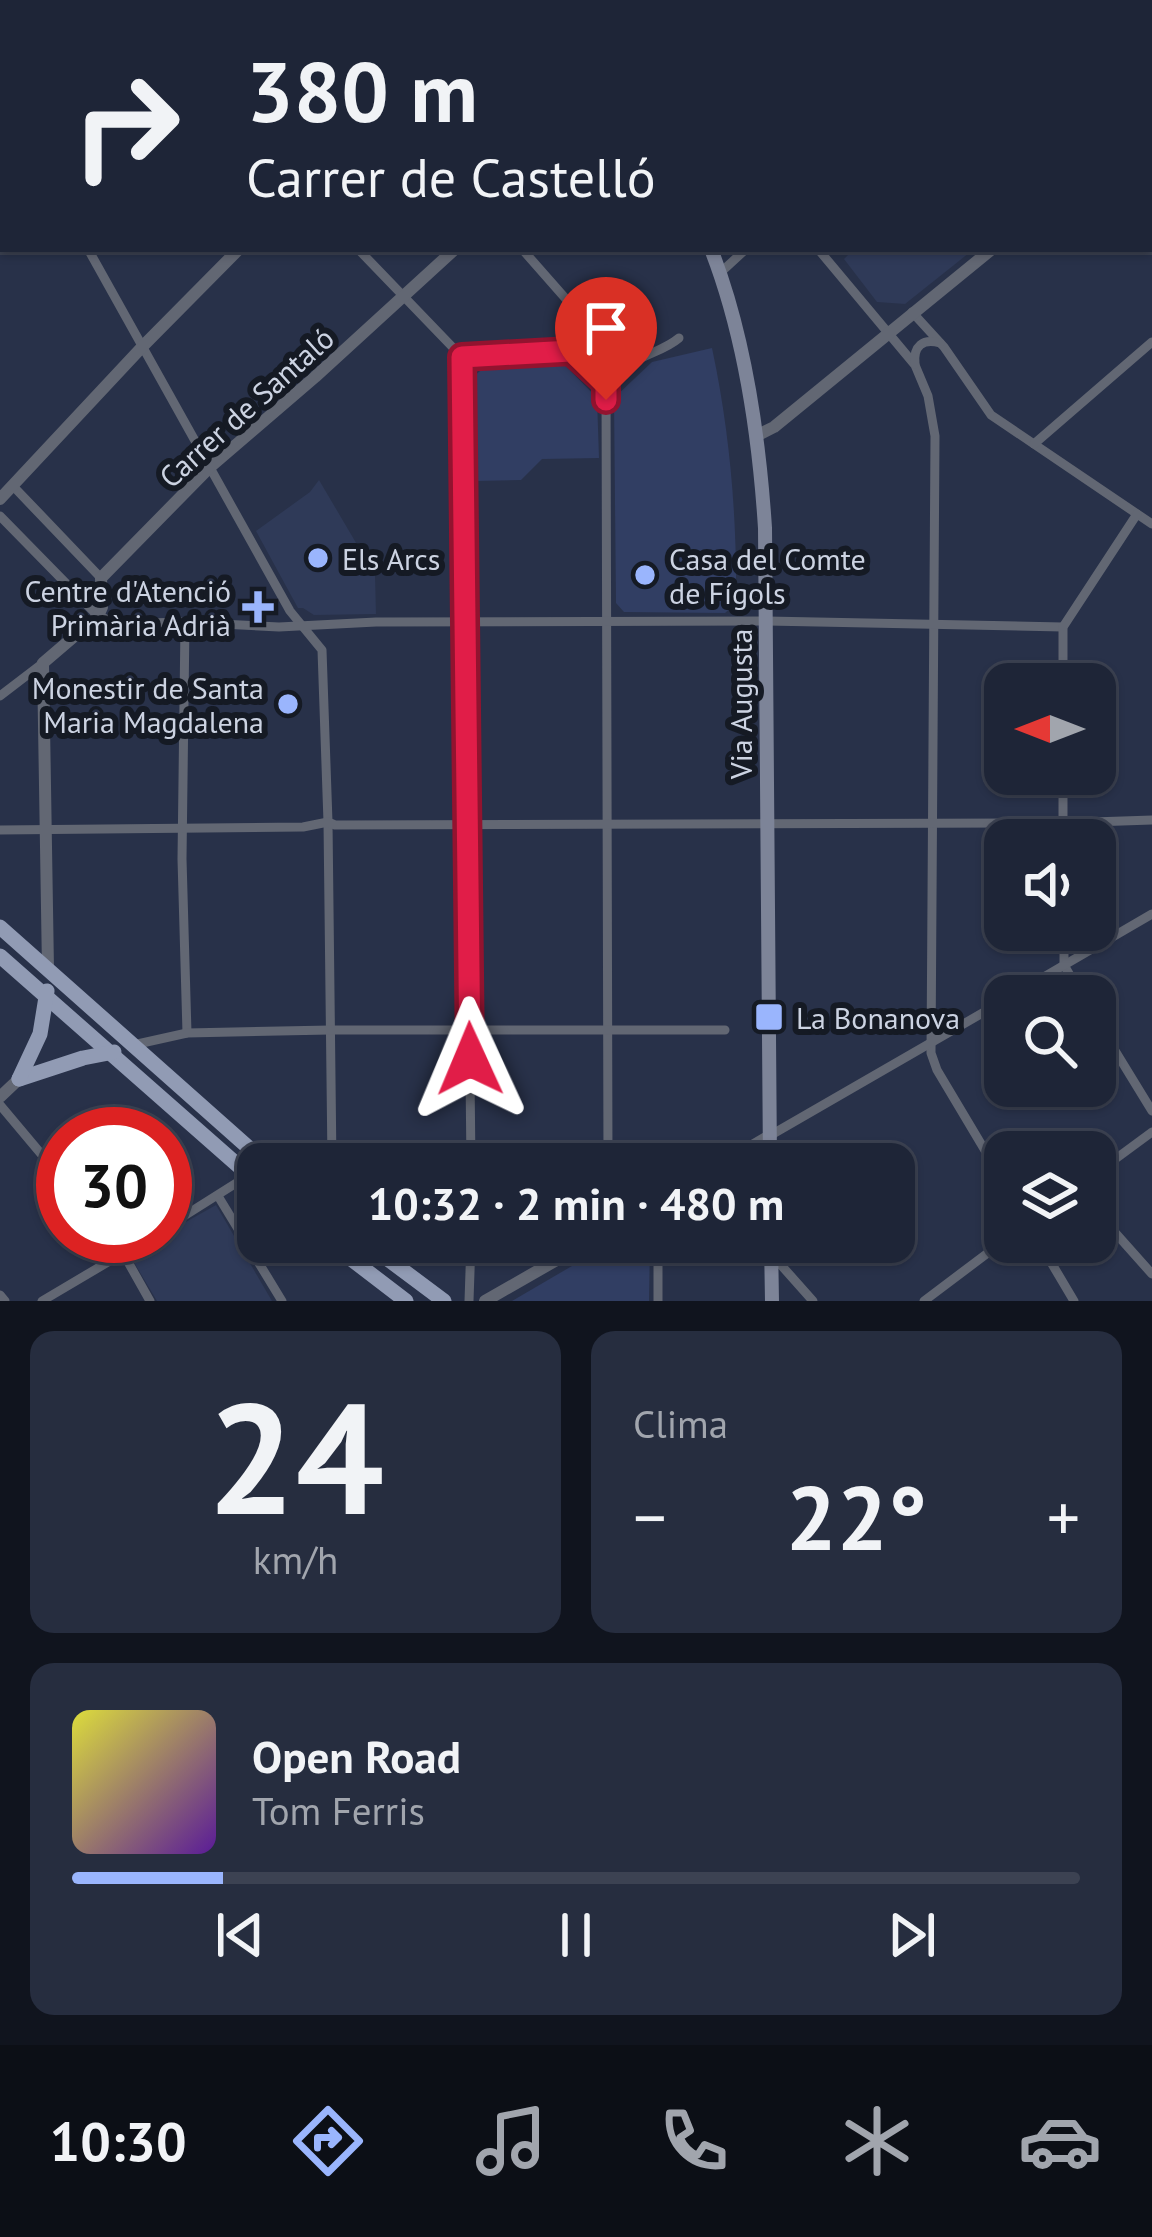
<!DOCTYPE html>
<html lang="es">
<head>
<meta charset="utf-8">
<style>
  body { margin:0; font-family:"PT Sans",sans-serif; background:#262d3f; color:#f1f3f6; height:100vh; display:flex; flex-direction:column; font-size:45px; white-space:nowrap }
  * { box-sizing:border-box; margin:0 }
  p { font-size:39px; color:#a1a5ad }
  .icon { flex:none; width:66px; height:66px; fill:none; stroke:currentColor; stroke-width:2; stroke-linecap:round; stroke-linejoin:round }
  .map { position:relative; height:1301px; overflow:hidden }
  .details { display:flex; flex-direction:column; gap:30px; padding:30px; background:#10141e; flex:1 }
  .details>* { flex:none }
  .guide { position:absolute; left:0px; top:0px; width:1152px; height:252px; box-shadow:0 3px 9px #0004,0 0 0 3px #3c4252; background:#1e2537; color:#f1f3f6; overflow:hidden }
  .needle { width:78px; rotate:270deg }
  .buttons { position:absolute; left:984px; top:663px; display:grid; gap:24px }
  .buttons a { display:grid; place-items:center; width:132px; height:132px; border-radius:24px; background:#1e2537; box-shadow:0 3px 9px #0004,0 0 0 3px #3c4252; font-size:60px }
  .speed { position:absolute; left:36px; top:1107px; display:flex; gap:24px; font-size:60px; font-weight:700; text-align:center }
  .speed>* { display:grid; place-content:center; width:156px; height:156px; border-radius:50%; background:#1e2537; box-shadow:0 3px 9px #0004,0 0 0 3px #3c4252; line-height:1 }
  .speed .limit { border:18px solid #d22; background:#fff; color:#111 }
  .pin { position:absolute; display:grid; place-items:center; width:102px; height:102px; color:#fff; margin:-123px -51px; border-radius:50% 50% 50% 0; rotate:-45deg; box-shadow:0 0 12px #0007 }
  .pin .icon { rotate:45deg }
  .me { position:absolute; width:132px; margin:-66px; rotate:359deg; stroke-linejoin:round; filter:drop-shadow(0 0 9px #0008) }
  .turn { display:flex; align-items:center; gap:42px; height:252px; padding:0 48px; font-size:54px }
  .turn .icon { width:156px; height:156px; stroke-width:2.5 }
  .turn b { display:block; font-size:84px; line-height:102px }
  .big { font-size:90px; font-weight:800; line-height:1.1 }
  .details .card { flex:1; display:flex; flex-direction:column; justify-content:center; gap:18px; min-width:0; padding:0 42px; border-radius:24px; background:#262d3f }
  .details .dial { align-items:center; gap:0 }
  .dial b { font-size:156px; line-height:1 }
  .song { display:flex; align-items:center; gap:36px }
  .cover { width:144px; height:144px; border-radius:18px; background:linear-gradient(135deg,hsl(60 70% 55%),hsl(270 70% 35%)) }
  .played { height:12px; border-radius:6px; background:linear-gradient(90deg,#9ab5fd 15%,#3c4252 15%) }
  .keys { display:flex; justify-content:space-around; direction:ltr }
  .heat { display:flex; justify-content:space-between; align-items:center; font-size:66px; direction:ltr }
  .details .tiles { flex:1; display:grid; gap:30px; grid-template-columns:1fr 1fr }
  .card:last-child { grid-column:span 2 }
  .trip { position:absolute; left:237px; top:1143px; width:678px; height:120px; border-radius:24px; background:#1e2537; box-shadow:0 3px 9px #0004,0 0 0 3px #3c4252; font-weight:800; line-height:120px; text-align:center }
  .menu { display:flex; height:192px; justify-content:space-around; align-items:center; background:#0c0f16; color:#a1a5ad }
  .menu .icon { width:84px; height:84px }
  .menu .selected { color:#9ab5fd }
  .menu b { font-size:54px; color:#f1f3f6 }
  .map>svg:first-child { display:block }
  .built { fill:#2f3a58 }
  .green { fill:#313e63 }
  .lines { fill:none; stroke-linecap:round; stroke-linejoin:round }
  .minor { stroke:#626773; stroke-width:9 }
  .tertiary { stroke:#626773; stroke-width:12 }
  .secondary { stroke:#7d8498; stroke-width:14 }
  .primary { stroke:#919bb4; stroke-width:15 }
  .route-casing { stroke:#92132f; stroke-width:30 }
  .route { stroke:#e11d48; stroke-width:21 }
  .poi-dot { fill:#9ab5fd; stroke:#151a24; stroke-width:4.5 }
  .labels { text-anchor:middle; dominant-baseline:central; stroke-width:12; stroke-linejoin:round; paint-order:stroke }
  .street-label { font-size:30px; fill:#ccd3e2; stroke:#151a24 }
  .poi-label { font-size:30px; fill:#ccd3e2; stroke:#151a24; text-anchor:start }
</style>
</head>
<body>
<div class="map">
<svg width="1152" height="1301" viewBox="0 0 1152 1301">
  <rect width="100%" height="100%" fill="#283149"/>
  <g class="built">
    <polygon points="854,249 974,249 905,304 877,302 844,259"/>
    <polygon points="319,480 375,575 376,614 314,615 303,608 298,608 256,531 310,492"/>
    <polygon points="216,1205 272,1301 157,1301 129,1254"/>
  </g>
  <g class="green">
    <path d="M712,348C730,433 737,516 736,603L725,613L624,612L616,603L614,398L652,362Z"/>
    <polygon points="564,364 597,398 599,458 542,459 521,480 474,481 473,377 487,365"/>
    <polygon points="613,1242 650,1242 649,1301 512,1301"/>
  </g>
  <g class="lines">
    <g class="minor">
      <polyline points="115,0 118,3"/>
      <polyline points="295,0 298,3"/>
      <polyline points="810,0 813,3"/>
      <polyline points="1040,0 1043,3"/>
      <polyline points="52,3 58,0"/>
      <polyline points="258,3 261,0"/>
      <polyline points="1002,3 1005,0"/>
      <polyline points="0,28 3,26"/>
      <polyline points="0,86 3,92"/>
      <polyline points="0,119 3,118"/>
      <polyline points="88,249 290,611 322,650 328,822 332,1164"/>
      <polyline points="358,249 462,357"/>
      <polyline points="522,249 595,332"/>
      <polyline points="818,249 915,365 928,396 935,436 931,1053 937,1070 1005,1184"/>
      <polyline points="720,273 746,249"/>
      <polyline points="912,312 944,347 991,415 1152,524"/>
      <polyline points="571,351 595,332 628,366 606,383"/>
      <polyline points="571,351 606,383"/>
      <polyline points="462,357 471,1164"/>
      <polyline points="462,357 571,351"/>
      <path d="M915,364C913,346 923,338 940,343"/>
      <path d="M628,366C643,354 664,351 679,338"/>
      <polyline points="606,383 608,1164"/>
      <polyline points="1034,444 1152,342"/>
      <polyline points="13,486 101,578"/>
      <polyline points="0,516 98,616 120,624 181,622 279,627 376,622 767,621 1063,627"/>
      <polyline points="185,623 182,859 187,1033"/>
      <polyline points="1063,684 1063,627 1137,514"/>
      <polyline points="0,696 43,663"/>
      <polyline points="1063,774 1063,840"/>
      <polyline points="0,830 303,827 328,822 335,825 1063,823 1152,820"/>
      <polyline points="1064,965 1082,996"/>
      <polyline points="1064,965 1064,930"/>
      <polyline points="1011,996 1152,914"/>
      <polyline points="1095,1018 1152,1111"/>
      <polyline points="133,1045 187,1033 330,1030 725,1030"/>
      <polyline points="0,1105 63,1180"/>
      <polyline points="771,1135 1005,1000"/>
      <polyline points="1095,1174 1152,1132"/>
      <polyline points="218,1196 282,1301"/>
      <polyline points="1095,1210 1152,1274"/>
      <polyline points="165,1228 249,1175"/>
      <polyline points="109,1236 123,1253 150,1301"/>
      <polyline points="1039,1242 1074,1301"/>
      <polyline points="773,1256 813,1301"/>
      <polyline points="0,1295 5,1301"/>
      <polyline points="42,1301 152,1236"/>
      <polyline points="469,1301 471,1242"/>
      <polyline points="658,1301 658,1242"/>
      <polyline points="924,1301 1005,1240"/>
    </g>
    <g class="tertiary">
      <polyline points="484,3 486,0"/>
      <polyline points="721,3 724,0"/>
      <polyline points="1149,119 1152,117"/>
      <polyline points="756,436 774,427 992,249"/>
      <polyline points="0,499 143,346 239,249"/>
      <polyline points="48,969 43,663 98,616 102,607 101,578 209,468 315,377 455,249"/>
      <polyline points="0,1097 19,1079"/>
      <polyline points="722,1164 771,1135"/>
      <polyline points="485,1301 588,1242"/>
    </g>
    <g class="secondary">
      <polyline points="592,0 594,3"/>
      <path d="M711,249C745,336 759,435 765,528L770,1164"/>
      <polyline points="771,1242 772,1301"/>
    </g>
    <g class="primary">
      <polyline points="0,927 267,1164"/>
      <polyline points="0,956 258,1183"/>
      <polyline points="19,1079 83,1058 114,1052"/>
      <polyline points="19,1079 40,1034 47,991"/>
      <polyline points="329,1242 406,1301"/>
      <polyline points="365,1242 444,1301"/>
    </g>
  </g>
  <g class="lines">
    <g class="route-casing">
      <polyline id="route" points="470,1059 462,357 571,351 606,383 606,400"/>
    </g>
    <use href="#route" class="route"/>
  </g>
  <g class="poi-dot">
    <circle cx="318" cy="558" r="12"/>
    <circle cx="645" cy="575" r="12"/>
    <path d="M252 589h12v12h12v12h-12v12h-12v-12h-12v-12h12z"/>
    <circle cx="288" cy="704" r="12"/>
    <rect x="754" y="1002" width="30" height="30" rx="6"/>
  </g>
  <g class="labels">
    <g class="street-label">
      <text transform="translate(246 407) rotate(-42)">Carrer de Santaló</text>
      <text transform="translate(740 704) rotate(-90)">Via Augusta</text>
    </g>
    <g class="poi-label">
      <text x="342" y="558">Els Arcs</text>
      <text x="669" y="558">Casa del Comte<tspan x="669" dy="34">de Fígols</tspan></text>
      <text x="231" y="590" text-anchor="end">Centre d'Atenció<tspan x="231" dy="34">Primària Adrià</tspan></text>
      <text x="264" y="687" text-anchor="end">Monestir de Santa<tspan x="264" dy="34">Maria Magdalena</tspan></text>
      <text x="796" y="1017">La Bonanova</text>
    </g>
  </g>
</svg>
<div class="buttons">
<a><svg class="needle" viewBox="-14 -14 28 28"><path d="M0-13l5 13h-10z" fill="#e53935"/><path d="M0 13l5-13h-10z" fill="#a1a5ad"/></svg></a>
<a><svg class="icon" aria-label="sound" viewBox="0 0 24 24"><path d="M4 9h4l5-4v14l-5-4H4zM17 9q2 3 0 6"/></svg></a>
<a><svg class="icon" aria-label="search" viewBox="0 0 24 24"><circle cx="10" cy="10" r="6"/><path d="M15 15l6 6"/></svg></a>
<a><svg class="icon" aria-label="layers" viewBox="0 0 24 24"><path d="M12 4l9 5-9 5-9-5zM3 14l9 5 9-5"/></svg></a>
</div>
<div class="speed"><div class="limit">30</div></div>
<div class="pin" style="left:606px;top:400px;background:#d93025"><svg class="icon" aria-label="arrive" viewBox="0 0 24 24"><path d="M6 21V4h12l-3 4 3 4H6"/></svg></div>
<svg class="me" style="left:470px;top:1059px" viewBox="-20 -20 40 40"><path d="M0-17L14 15 0 8-14 15z" fill="#e11d48" stroke="#fff" stroke-width="4"/></svg>
<div class="trip">10:32 · 2 min · 480 m</div>
<div class="guide">
<div class="turn"><svg class="icon" aria-label="right" viewBox="0 0 24 24"><path d="M7 20v-9h11M14 6l5 5-5 5"/></svg><div><b>380 m</b>Carrer de Castelló</div></div>
</div>
</div>
<section class="details">
<div class="tiles">
<div class="card dial"><b>24</b><p>km/h</p></div>
<div class="card"><p>Clima</p>
<div class="heat"><a>−</a><b class="big">22°</b><a>+</a></div>
</div>
<div class="card">
<div class="song"><i class="cover"></i><div><b>Open Road</b><p>Tom Ferris</p></div></div>
<div class="played"></div>
<div class="keys"><svg class="icon" aria-label="previous" viewBox="0 0 24 24"><path d="M18 5L8 12l10 7zM5 5v14"/></svg><svg class="icon" aria-label="pause" viewBox="0 0 24 24"><path d="M8 5v14M16 5v14"/></svg><svg class="icon" aria-label="next" viewBox="0 0 24 24"><path d="M6 5l10 7-10 7zM19 5v14"/></svg></div>
</div>
</div>
</section>
<nav class="menu">
<b>10:30</b>
<svg class="icon selected" aria-label="directions" viewBox="0 0 24 24"><path d="M12 3l9 9-9 9-9-9zM9 14v-3h6M13 9l2 2-2 2"/></svg>
<svg class="icon" aria-label="music" viewBox="0 0 24 24"><path d="M9 18V5l10-2v13"/><circle cx="6" cy="18" r="3"/><circle cx="16" cy="16" r="3"/></svg>
<svg class="icon" aria-label="phone" viewBox="0 0 24 24"><path d="M5 4h4l2 5-3 2q2 4 5 5l2-3 5 2v4C11 20 4 13 5 4z"/></svg>
<svg class="icon" aria-label="climate" viewBox="0 0 24 24"><path d="M12 3v18M4 7l16 10M4 17L20 7"/></svg>
<svg class="icon" aria-label="car" viewBox="0 0 24 24"><path d="M5 17H2v-5l4-1 3-4h7l3 4 3 1v5h-3M9 17h6M6 11h13"/><circle cx="7" cy="17" r="2"/><circle cx="17" cy="17" r="2"/></svg>
</nav>
</body>
</html>
